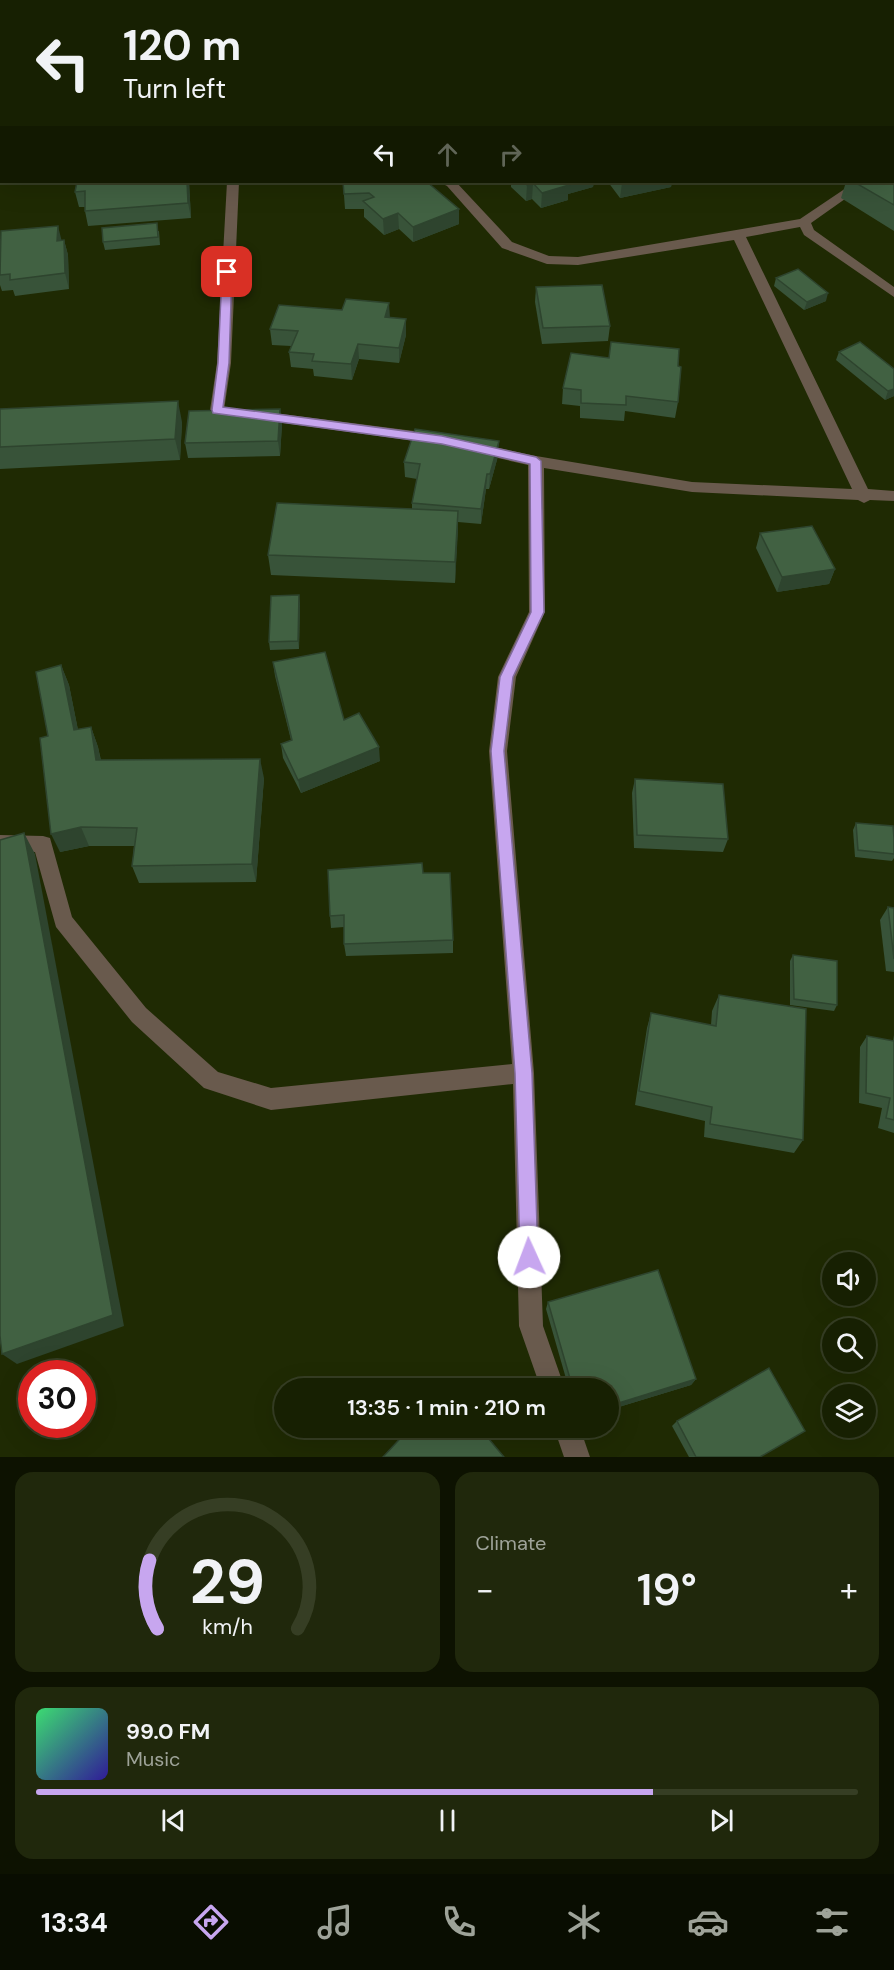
<!DOCTYPE html>
<html lang="en">
<head>
<meta charset="utf-8">
<style>
  body { margin:0; font-family:"DM Sans",sans-serif; background:#20280c; color:#f1f3f6; height:100vh; display:flex; flex-direction:column; font-size:22px; white-space:nowrap }
  * { box-sizing:border-box; margin:0 }
  p { font-size:20px; color:#9ea399 }
  .icon { flex:none; width:33px; height:33px; fill:none; stroke:currentColor; stroke-width:2; stroke-linecap:round; stroke-linejoin:round }
  .map { position:relative; height:1457px; overflow:hidden }
  .details { display:flex; flex-direction:column; gap:15px; padding:15px; background:#0d1201; flex:1 }
  .details>* { flex:none }
  .banner { position:absolute; left:0px; top:0px; width:894px; height:183px; box-shadow:0 6px 24px #0002,0 0 0 2px #363e24; background:#172002; color:#f1f3f6; overflow:hidden }
  .tools { position:absolute; left:822px; top:1252px; display:grid; gap:12px }
  .tools a { display:grid; place-items:center; width:54px; height:54px; border-radius:50%; background:#172002; box-shadow:0 6px 24px #0002,0 0 0 2px #363e24; font-size:30px }
  .speed { position:absolute; left:18px; top:1360px; display:flex; gap:12px; font-size:30px; font-weight:700; text-align:center }
  .speed>* { display:grid; place-content:center; width:78px; height:78px; border-radius:50%; background:#172002; box-shadow:0 6px 24px #0002,0 0 0 2px #363e24; line-height:1 }
  .speed .limit { border:9px solid #d22; background:#fff; color:#111 }
  .pin { position:absolute; display:grid; place-items:center; width:51px; height:51px; color:#fff; margin:-26px; border-radius:12px; box-shadow:0 3px 9px #0006 }
  .me { position:absolute; width:66px; margin:-33px; rotate:358deg; stroke-linejoin:round; filter:drop-shadow(0 0 4px #0008) }
  .turn { display:flex; align-items:center; gap:21px; height:126px; padding:0 24px; font-size:27px }
  .turn .icon { width:78px; height:78px; stroke-width:2.5 }
  .turn b { display:block; font-size:42px; line-height:51px }
  .lanes { display:flex; align-items:center; height:57px; padding:0 24px; background:#0003; justify-content:center; gap:30px; direction:ltr }
  .lanes .off { opacity:.35 }
  .big { font-size:45px; font-weight:600; line-height:1.1 }
  .details .card { flex:1; display:flex; flex-direction:column; justify-content:center; gap:9px; min-width:0; padding:0 21px; border-radius:18px; background:#20280c }
  .details .dial { align-items:center; gap:0 }
  .dial svg { height:156px; overflow:visible; fill:none; stroke:#363e24; stroke-width:7; stroke-linecap:round; text-anchor:middle }
  .dial text { fill:#f1f3f6; stroke:none }
  .song { display:flex; align-items:center; gap:18px }
  .cover { width:72px; height:72px; border-radius:9px; background:linear-gradient(135deg,hsl(140 70% 55%),hsl(250 70% 35%)) }
  .played { height:6px; border-radius:3px; background:linear-gradient(90deg,#c7a6ef 75%,#363e24 75%) }
  .keys { display:flex; justify-content:space-around; direction:ltr }
  .heat { display:flex; justify-content:space-between; align-items:center; font-size:33px; direction:ltr }
  .details .tiles { flex:1; display:grid; gap:15px; grid-template-columns:1fr 1fr }
  .card:last-child { grid-column:span 2 }
  .trip { position:absolute; left:274px; top:1378px; width:345px; height:60px; border-radius:30px; background:#172002; box-shadow:0 6px 24px #0002,0 0 0 2px #363e24; font-weight:600; line-height:60px; text-align:center }
  .tabs { display:flex; height:96px; justify-content:space-around; align-items:center; background:#090d01; color:#9ea399 }
  .tabs .icon { width:42px; height:42px }
  .tabs .active { color:#c7a6ef }
  .tabs b { font-size:27px; color:#f1f3f6 }
  .map>svg:first-child { display:block }
  .lines { fill:none; stroke-linecap:round; stroke-linejoin:round }
  .minor { fill:#695a4d; fill-rule:evenodd }
  .wall { fill:#385339 }
  .shaded-wall { fill:#2e442e }
  .building { fill:#416142; stroke:#2e442e; stroke-width:1.5 }
  .route { fill:#c7a6ef; stroke:#816c9b; stroke-width:1.5 }
</style>
</head>
<body>
<div class="map">
<svg width="894" height="1457" viewBox="0 0 894 1457">
  <rect width="100%" height="100%" fill="#1f2a03"/>
  <g class="lines">
    <g class="minor">
      <polygon points="135,0 145,0 134,2"/>
      <polygon points="894,158 894,166 892,167 892,159"/>
      <polygon points="227,182 239,182 231,363 224,410 217,415 210,410 217,363"/>
      <polygon points="439,182 456,182 512,242 549,256 578,257 800,219 855,182 869,182 811,223 814,230 894,287 894,297 804,235 800,227 746,237 868,489 894,491 894,501 870,500 864,503 858,500 692,492 544,468 545,612 516,677 507,751 534,1073 543,1326 565,1389 541,1389 519,1326 513,1084 271,1110 204,1088 132,1022 56,927 35,852 0,851 0,835 43,836 50,838 72,917 146,1008 218,1072 271,1088 512,1064 489,751 498,677 529,612 528,465 476,453 468,448 476,443 536,456 692,482 852,489 734,240 578,265 547,264 502,248 447,186"/>
      <polygon points="259,411 437,434 445,439 437,444 254,419 252,416 254,413"/>
      <polygon points="554,1428 580,1428 590,1457 564,1457"/>
    </g>
  </g>
  <g class="wall">
    <rect x="158" y="0" width="118" height="2"/>
    <polygon points="892,10 894,10 894,66 892,65"/>
    <rect x="0" y="86" width="2" height="80"/>
    <polygon points="894,165 894,231 841,198 846,182 854,182"/>
    <polygon points="77,182 189,182 191,218 88,226 85,211 85,207 79,207 75,192"/>
    <polygon points="343,182 459,209 459,224 413,242 399,229 384,235 364,217 364,209 345,209"/>
    <polygon points="511,182 594,182 593,187 568,194 568,200 541,208 532,199 526,201 511,187"/>
    <polygon points="598,182 672,182 671,187 620,198 608,182 600,184"/>
    <polygon points="159,231 160,245 105,250 103,242"/>
    <polygon points="0,239 64,240 68,255 69,289 15,296 13,290 2,291 0,285"/>
    <polygon points="776,278 826,301 804,310 774,286"/>
    <polygon points="536,287 610,326 608,341 542,344 535,302"/>
    <polygon points="390,318 406,319 406,335 399,363 359,359 352,380 314,376 313,369 291,367 289,352 291,346 272,345 270,329"/>
    <polygon points="839,352 894,396 885,400 836,360"/>
    <polygon points="678,366 678,402 675,418 625,411 624,421 580,418 580,406 562,404 563,388"/>
    <polygon points="0,409 182,422 180,460 0,469"/>
    <polygon points="280,409 282,424 280,456 188,458 185,443"/>
    <polygon points="498,456 489,489 486,489 481,524 458,522 455,583 271,575 268,555 412,509 412,503 417,479 405,477 404,462"/>
    <polygon points="760,533 835,569 829,584 777,592 756,548"/>
    <polygon points="300,603 299,649 270,650 269,642"/>
    <polygon points="273,662 344,720 380,761 301,793 283,758 281,744 291,740 275,676"/>
    <polygon points="61,665 69,685 78,730 91,727 98,747 101,760 264,778 256,882 139,883 132,866 134,846 89,846 60,852 48,736"/>
    <polygon points="635,779 728,839 723,852 634,848 632,793"/>
    <polygon points="856,823 894,838 894,858 892,861 855,857 853,830"/>
    <polygon points="423,873 453,940 453,953 346,956 344,944 344,927 331,928 330,916"/>
    <polygon points="888,907 894,908 894,972 886,971 880,920"/>
    <polygon points="793,955 837,1005 834,1011 790,1005 790,961"/>
    <polygon points="719,995 803,1140 794,1153 704,1137 705,1121 635,1105 647,1028 651,1013 711,1025 712,1011"/>
    <polygon points="894,1035 894,1133 878,1128 882,1108 859,1103 860,1047 867,1036 893,1041"/>
    <polygon points="548,1302 696,1379 691,1385 609,1410 609,1389 569,1389 546,1309"/>
    <polygon points="677,1421 761,1457 689,1457 672,1426"/>
  </g>
  <g class="shaded-wall">
    <polygon points="894,122 894,137 892,138 892,128"/>
    <polygon points="187,182 189,182 191,218 188,203"/>
    <polygon points="564,182 594,182 593,187 568,194 568,200 541,208 542,193"/>
    <polygon points="627,182 672,182 671,187 620,198 622,183"/>
    <polygon points="533,183 532,199 526,201 527,185"/>
    <polygon points="459,209 459,224 413,242 413,227"/>
    <polygon points="398,213 399,229 384,235 383,219"/>
    <polygon points="58,226 62,242 57,241"/>
    <polygon points="64,240 68,255 69,289 65,273"/>
    <polygon points="828,293 826,301 804,310 807,302"/>
    <polygon points="389,303 390,318 385,317"/>
    <polygon points="406,319 406,335 399,363 399,348"/>
    <polygon points="358,344 359,359 352,380 351,364"/>
    <polygon points="894,389 894,396 885,400 888,391"/>
    <polygon points="178,401 182,422 180,460 175,439"/>
    <polygon points="280,409 282,424 280,456 278,441"/>
    <polygon points="499,441 498,456 489,489 490,474"/>
    <polygon points="487,474 486,489 481,524 481,509"/>
    <polygon points="458,511 458,531 455,583 455,562"/>
    <polygon points="835,569 829,584 777,592 782,577"/>
    <polygon points="299,595 300,603 299,649 298,641"/>
    <polygon points="61,665 69,685 82,750 74,730"/>
    <polygon points="91,727 98,747 104,779 96,760"/>
    <polygon points="379,747 380,761 301,793 298,780"/>
    <polygon points="260,759 264,778 256,882 252,864"/>
    <polygon points="81,827 89,846 60,852 51,834"/>
    <polygon points="24,833 35,854 124,1326 17,1364 2,1354"/>
    <polygon points="696,1379 691,1385 609,1410 609,1406"/>
  </g>
  <g class="building">
    <polygon points="176,0 239,0 239,2 175,2"/>
    <rect x="356" y="0" width="65" height="2"/>
    <polygon points="540,0 579,0 580,2 541,2"/>
    <polygon points="689,0 717,0 720,2 687,2"/>
    <polygon points="892,10 894,10 894,43 892,42"/>
    <rect x="892" y="77" width="2" height="41"/>
    <rect x="0" y="86" width="2" height="43"/>
    <polygon points="2,131 2,157 0,157 0,139"/>
    <polygon points="892,164 894,165 894,205 854,182 892,182"/>
    <polygon points="77,182 187,182 188,203 85,211 85,191 75,192"/>
    <polygon points="343,182 427,182 459,209 413,227 398,213 383,219 363,201 374,197 369,193 344,194"/>
    <polygon points="523,182 566,182 569,185 542,193 533,183 527,185"/>
    <polygon points="157,223 158,237 103,242 102,228"/>
    <polygon points="58,226 57,241 64,240 65,273 10,280 10,274 0,275 1,231"/>
    <polygon points="798,269 828,293 807,302 776,278"/>
    <polygon points="602,285 610,326 543,328 536,287"/>
    <polygon points="346,299 389,303 385,317 406,319 399,348 358,344 351,364 312,361 314,354 289,352 298,331 270,329 279,305 342,310"/>
    <polygon points="611,342 679,349 678,366 681,367 678,402 626,396 626,405 581,403 581,390 563,388 571,353 609,358"/>
    <polygon points="860,342 894,369 894,389 888,391 839,352"/>
    <polygon points="178,401 175,439 0,447 0,409"/>
    <polygon points="280,409 278,441 185,443 189,411"/>
    <polygon points="415,429 499,441 490,474 487,474 481,509 412,503 420,464 404,462"/>
    <polygon points="277,503 458,511 455,562 268,555"/>
    <polygon points="812,526 835,569 782,577 760,533"/>
    <polygon points="299,595 298,641 269,642 271,596"/>
    <polygon points="325,652 344,720 359,713 379,747 298,780 281,744 292,740 273,662"/>
    <polygon points="61,665 74,730 91,727 96,760 260,759 252,864 132,866 137,828 81,827 51,834 40,738 48,736 36,672"/>
    <polygon points="635,779 723,784 728,839 637,835"/>
    <polygon points="856,823 893,826 894,838 894,854 858,850"/>
    <polygon points="24,833 113,1315 2,1354 0,1336 0,840"/>
    <polygon points="422,863 423,873 450,873 453,940 344,944 344,915 330,916 328,870"/>
    <polygon points="888,907 894,908 894,959"/>
    <polygon points="793,955 837,961 837,1005 794,999"/>
    <polygon points="719,995 806,1009 803,1140 710,1124 712,1107 639,1091 651,1013 716,1026"/>
    <polygon points="867,1036 894,1041 894,1120 886,1118 890,1098 866,1093"/>
    <polygon points="658,1270 696,1379 609,1406 609,1389 573,1389 548,1302"/>
    <polygon points="769,1368 805,1431 760,1457 696,1457 677,1421"/>
    <polygon points="451,1385 455,1389 447,1389"/>
    <polygon points="410,1428 486,1428 483,1432 504,1457 383,1457"/>
  </g>
  <polygon class="route" points="227,269 232,272 229,363 223,407 442,436 536,457 541,461 544,612 513,677 504,751 532,1073 538,1257 535,1263 529,1266 523,1263 520,1257 515,1073 491,751 500,677 531,612 530,464 442,444 213,413 212,410 218,363 222,272"/>
</svg>
<div class="tools">
<a><svg class="icon" aria-label="sound" viewBox="0 0 24 24"><path d="M4 9h4l5-4v14l-5-4H4zM17 9q2 3 0 6"/></svg></a>
<a><svg class="icon" aria-label="search" viewBox="0 0 24 24"><circle cx="10" cy="10" r="6"/><path d="M15 15l6 6"/></svg></a>
<a><svg class="icon" aria-label="layers" viewBox="0 0 24 24"><path d="M12 4l9 5-9 5-9-5zM3 14l9 5 9-5"/></svg></a>
</div>
<div class="speed"><div class="limit">30</div></div>
<div class="pin" style="left:227px;top:272px;background:#d93025"><svg class="icon" aria-label="arrive" viewBox="0 0 24 24"><path d="M6 21V4h12l-3 4 3 4H6"/></svg></div>
<svg class="me" style="left:529px;top:1257px" viewBox="-20 -20 40 40"><circle r="19" fill="#fff"/><path d="M0-13L10 11 0 6-10 11z" fill="#c7a6ef"/></svg>
<div class="trip">13:35 · 1 min · 210 m</div>
<div class="banner">
<div class="turn"><svg class="icon" aria-label="left" viewBox="0 0 24 24"><path d="M17 20v-9H6M10 6l-5 5 5 5"/></svg><div><b>120 m</b>Turn left</div></div>
<div class="lanes"><svg class="icon" aria-label="left" viewBox="0 0 24 24"><path d="M17 20v-9H6M10 6l-5 5 5 5"/></svg><svg class="icon off" aria-label="ahead" viewBox="0 0 24 24"><path d="M12 20V5M6 11l6-6 6 6"/></svg><svg class="icon off" aria-label="right" viewBox="0 0 24 24"><path d="M7 20v-9h11M14 6l5 5-5 5"/></svg></div>
</div>
</div>
<section class="details">
<div class="tiles">
<div class="card dial"><svg viewBox="0 0 100 80">
<path d="M14 69A42 42 0 1 1 86 69"/>
<path d="M14 69A42 42 0 0 1 10 34" stroke="#c7a6ef"/>
<text x="50" y="56" font-size="32" font-weight="700">29</text>
<text x="50" y="72" font-size="11">km/h</text>
</svg></div>
<div class="card"><p>Climate</p>
<div class="heat"><a>−</a><b class="big">19°</b><a>+</a></div>
</div>
<div class="card">
<div class="song"><i class="cover"></i><div><b>99.0 FM</b><p>Music</p></div></div>
<div class="played"></div>
<div class="keys"><svg class="icon" aria-label="previous" viewBox="0 0 24 24"><path d="M18 5L8 12l10 7zM5 5v14"/></svg><svg class="icon" aria-label="pause" viewBox="0 0 24 24"><path d="M8 5v14M16 5v14"/></svg><svg class="icon" aria-label="next" viewBox="0 0 24 24"><path d="M6 5l10 7-10 7zM19 5v14"/></svg></div>
</div>
</div>
</section>
<nav class="tabs">
<b>13:34</b>
<svg class="icon active" aria-label="directions" viewBox="0 0 24 24"><path d="M12 3l9 9-9 9-9-9zM9 14v-3h6M13 9l2 2-2 2"/></svg>
<svg class="icon" aria-label="music" viewBox="0 0 24 24"><path d="M9 18V5l10-2v13"/><circle cx="6" cy="18" r="3"/><circle cx="16" cy="16" r="3"/></svg>
<svg class="icon" aria-label="phone" viewBox="0 0 24 24"><path d="M5 4h4l2 5-3 2q2 4 5 5l2-3 5 2v4C11 20 4 13 5 4z"/></svg>
<svg class="icon" aria-label="climate" viewBox="0 0 24 24"><path d="M12 3v18M4 7l16 10M4 17L20 7"/></svg>
<svg class="icon" aria-label="car" viewBox="0 0 24 24"><path d="M5 17H2v-5l4-1 3-4h7l3 4 3 1v5h-3M9 17h6M6 11h13"/><circle cx="7" cy="17" r="2"/><circle cx="17" cy="17" r="2"/></svg>
<svg class="icon" aria-label="filters" viewBox="0 0 24 24"><path d="M4 7h16M4 17h16"/><circle cx="9" cy="7" r="2"/><circle cx="15" cy="17" r="2"/></svg>
</nav>
</body>
</html>
